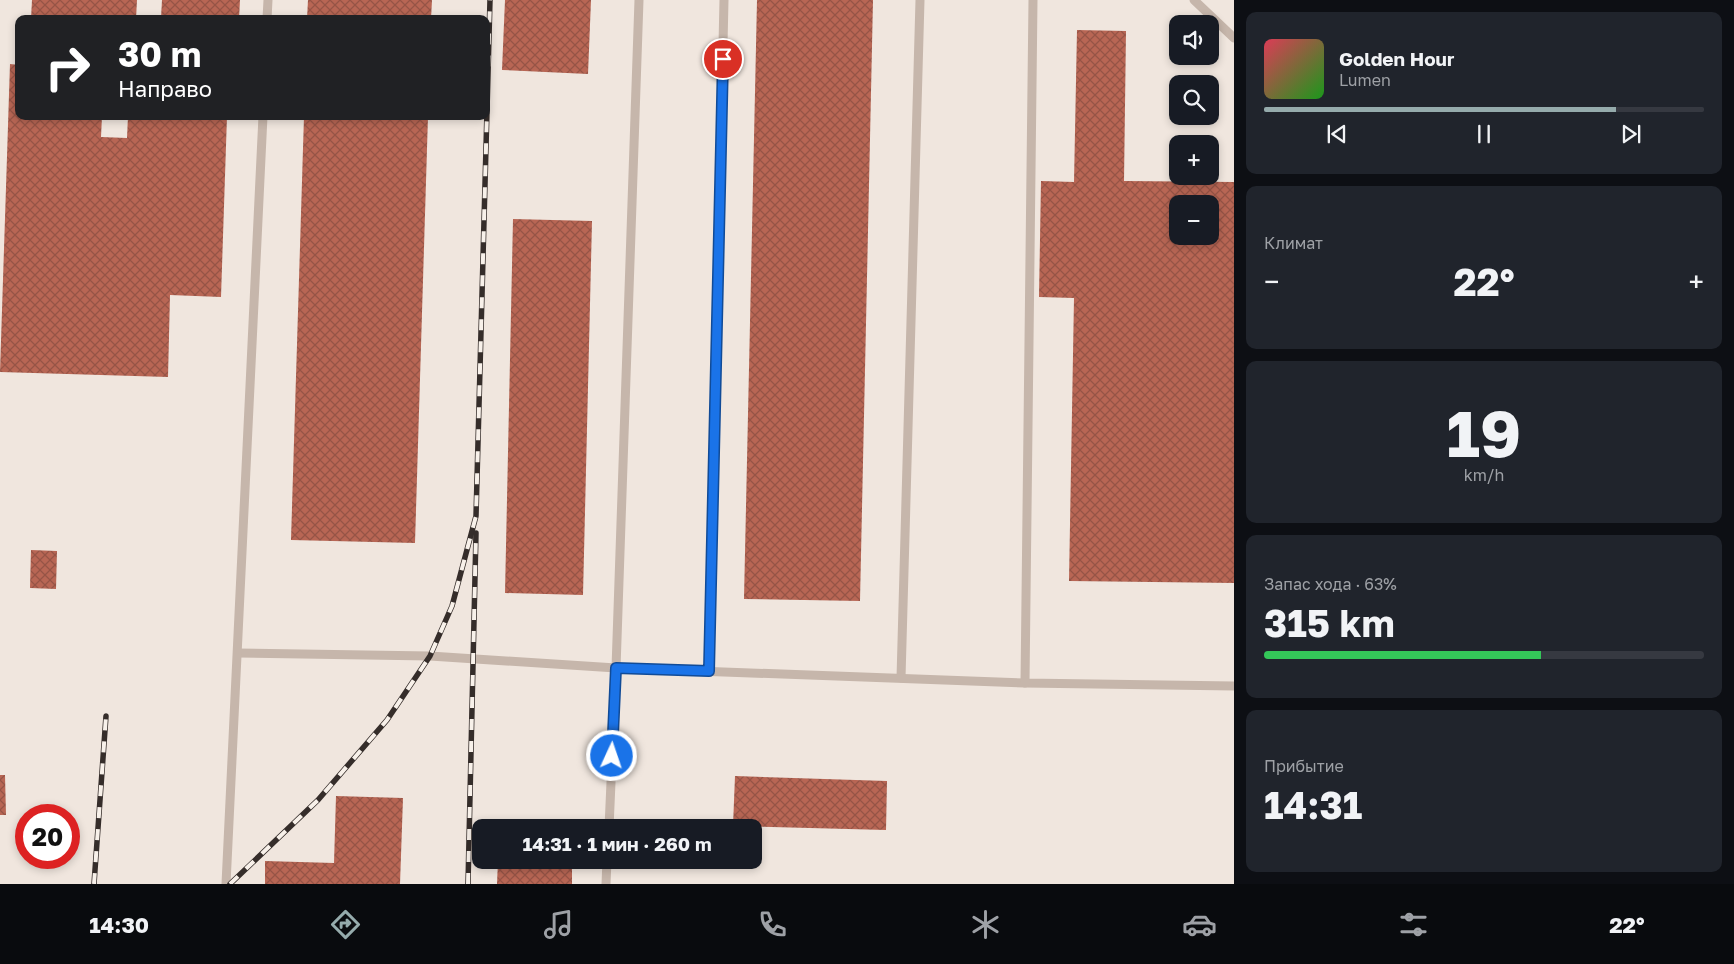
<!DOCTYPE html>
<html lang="ru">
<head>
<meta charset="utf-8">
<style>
  body { margin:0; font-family:"Golos Text",sans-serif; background:#20242c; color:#f1f3f6; height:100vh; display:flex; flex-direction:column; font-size:19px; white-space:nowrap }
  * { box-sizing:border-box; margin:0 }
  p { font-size:16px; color:#9ea1a6 }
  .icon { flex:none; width:28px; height:28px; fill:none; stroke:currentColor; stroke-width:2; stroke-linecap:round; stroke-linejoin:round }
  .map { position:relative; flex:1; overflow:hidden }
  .details { display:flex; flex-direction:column; gap:12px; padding:12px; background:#0d0f14; width:500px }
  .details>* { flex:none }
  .guide { position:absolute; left:15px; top:15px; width:475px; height:105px; border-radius:10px; box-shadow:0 2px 8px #0003; background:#202124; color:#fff; overflow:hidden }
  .buttons { position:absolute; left:1169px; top:15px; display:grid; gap:10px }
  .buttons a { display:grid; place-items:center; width:50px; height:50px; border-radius:10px; background:#171b24; box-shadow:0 2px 8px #0003; font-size:25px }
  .speed { position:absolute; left:15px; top:804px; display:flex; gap:10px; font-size:25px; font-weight:700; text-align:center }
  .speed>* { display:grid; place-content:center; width:65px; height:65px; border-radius:50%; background:#171b24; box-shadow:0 2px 8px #0003; line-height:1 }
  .speed .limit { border:8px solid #d22; background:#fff; color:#111 }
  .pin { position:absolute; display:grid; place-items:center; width:42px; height:42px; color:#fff; margin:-21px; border:2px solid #fff; border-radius:50%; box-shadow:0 1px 5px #0007 }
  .me { position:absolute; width:55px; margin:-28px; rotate:3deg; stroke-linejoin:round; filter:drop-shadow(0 0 4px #0008) }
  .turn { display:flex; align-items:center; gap:18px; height:105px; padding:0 20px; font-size:22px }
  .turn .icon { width:65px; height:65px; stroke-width:2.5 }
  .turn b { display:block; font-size:35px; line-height:42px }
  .big { font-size:38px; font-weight:700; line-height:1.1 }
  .details .widget { flex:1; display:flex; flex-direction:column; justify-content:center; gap:8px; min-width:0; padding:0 18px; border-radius:10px; background:#20242c }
  .details .dial { align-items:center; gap:0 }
  .dial b { font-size:65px; line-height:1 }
  .song { display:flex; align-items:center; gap:15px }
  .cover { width:60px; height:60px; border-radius:8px; background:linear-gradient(135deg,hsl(350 70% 55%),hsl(120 70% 35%)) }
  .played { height:5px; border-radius:2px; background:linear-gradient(90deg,#95abac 80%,#363941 80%) }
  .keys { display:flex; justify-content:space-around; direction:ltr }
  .heat { display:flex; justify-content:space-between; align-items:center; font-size:28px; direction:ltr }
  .charge { height:8px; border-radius:4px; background:linear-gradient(90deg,#34c759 63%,#363941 0) }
  .trip { position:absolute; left:472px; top:819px; width:290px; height:50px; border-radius:10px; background:#171b24; box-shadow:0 2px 8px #0003; font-weight:700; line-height:50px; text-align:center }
  .tabs { display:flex; height:80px; justify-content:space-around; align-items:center; background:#090b0e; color:#9ea1a6 }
  .tabs .icon { width:35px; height:35px }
  .tabs .active { color:#95abac }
  .tabs b { font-size:22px; color:#f1f3f6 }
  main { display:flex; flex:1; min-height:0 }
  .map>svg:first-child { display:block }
  .building { fill:url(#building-cross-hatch); fill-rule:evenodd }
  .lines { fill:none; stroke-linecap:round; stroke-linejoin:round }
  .service { stroke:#c6b6ab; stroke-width:9 }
  .rail-casing { stroke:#352d2a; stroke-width:5.5 }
  .rail { stroke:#f8f1ea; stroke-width:4; stroke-dasharray:11; stroke-linecap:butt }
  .route-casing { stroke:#114b97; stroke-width:12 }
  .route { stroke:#1a73e8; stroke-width:9 }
</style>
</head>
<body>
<main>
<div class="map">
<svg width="1234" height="884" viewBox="0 0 1234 884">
  <defs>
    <pattern id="building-cross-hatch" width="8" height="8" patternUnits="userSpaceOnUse" patternTransform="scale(1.25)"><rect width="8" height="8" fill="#b86654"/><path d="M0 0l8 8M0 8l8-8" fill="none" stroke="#965446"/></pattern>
  </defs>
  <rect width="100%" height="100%" fill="#f0e6de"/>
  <g class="building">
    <polygon points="32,0 137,0 136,19 31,19"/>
    <polygon points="162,0 240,0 239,19 161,18"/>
    <polygon points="308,0 432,0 431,19 307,19"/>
    <polygon points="505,0 591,0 588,74 502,70"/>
    <polygon points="757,0 873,0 860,601 744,599"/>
    <path d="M1077,30L1126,31L1124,181L1234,182V583L1069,581L1074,298L1039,297L1041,181L1074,182ZM1178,204H1210V236H1178Z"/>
    <polygon points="10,64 19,65 19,116 102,116 101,137 127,138 128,116 227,116 221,297 170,295 168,377 0,372"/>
    <polygon points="304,116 428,116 415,543 291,540"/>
    <polygon points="513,219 592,221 583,595 505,593"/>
    <polygon points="31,550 57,551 56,589 30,588"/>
    <polygon points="0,775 5,775 6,815 0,815"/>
    <polygon points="735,776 887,781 886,830 733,826"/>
    <polygon points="336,796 403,798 400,884 265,884 265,861 334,863"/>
    <polygon points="498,819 573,820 573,828 498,828"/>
    <polygon points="498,860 572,860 572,884 497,884"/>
  </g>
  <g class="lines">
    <g class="service">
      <polyline points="1194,0 1234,38"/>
      <polyline points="267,19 268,0"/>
      <polyline points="238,653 430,656 616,668 1025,683 1234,686"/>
      <polyline points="709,671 724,0"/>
      <polyline points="901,678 920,0"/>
      <polyline points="1025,683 1033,0"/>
      <polyline points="609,828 616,668 639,0"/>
      <polyline points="226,884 263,116"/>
      <polyline points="606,884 607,860"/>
    </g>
    <g class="rail-casing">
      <g id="rail">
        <polyline points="94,884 106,716"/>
        <polyline points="230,884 318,800 387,720 430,656 452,606 476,516 490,0"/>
        <polyline points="468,884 476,533"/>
      </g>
    </g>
    <use href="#rail" class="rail"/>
  </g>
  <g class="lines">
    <g class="route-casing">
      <polyline id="route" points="612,756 616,668 709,671 723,59"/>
    </g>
    <use href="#route" class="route"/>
  </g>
</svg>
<div class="buttons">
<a><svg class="icon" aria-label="sound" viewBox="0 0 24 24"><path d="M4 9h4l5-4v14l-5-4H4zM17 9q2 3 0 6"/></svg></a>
<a><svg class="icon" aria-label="search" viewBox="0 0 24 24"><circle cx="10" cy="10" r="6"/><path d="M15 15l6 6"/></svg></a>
<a>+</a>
<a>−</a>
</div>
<div class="speed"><div class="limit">20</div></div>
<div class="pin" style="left:723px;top:59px;background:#d93025"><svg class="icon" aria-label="arrive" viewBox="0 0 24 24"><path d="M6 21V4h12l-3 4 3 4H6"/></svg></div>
<svg class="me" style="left:612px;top:756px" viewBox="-20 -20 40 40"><circle r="17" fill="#1a73e8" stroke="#fff" stroke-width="3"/><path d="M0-11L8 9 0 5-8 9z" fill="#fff"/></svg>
<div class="trip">14:31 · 1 мин · 260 m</div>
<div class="guide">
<div class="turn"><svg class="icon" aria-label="right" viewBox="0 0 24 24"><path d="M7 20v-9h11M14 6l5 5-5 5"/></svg><div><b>30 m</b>Направо</div></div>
</div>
</div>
<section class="details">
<div class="widget">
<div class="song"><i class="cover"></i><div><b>Golden Hour</b><p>Lumen</p></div></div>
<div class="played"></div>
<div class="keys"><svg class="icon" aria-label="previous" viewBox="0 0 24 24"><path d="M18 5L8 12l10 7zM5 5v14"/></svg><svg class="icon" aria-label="pause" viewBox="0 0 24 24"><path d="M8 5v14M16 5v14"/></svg><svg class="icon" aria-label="next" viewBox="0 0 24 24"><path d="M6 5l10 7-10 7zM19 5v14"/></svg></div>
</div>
<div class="widget"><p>Климат</p>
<div class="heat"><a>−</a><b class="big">22°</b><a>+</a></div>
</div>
<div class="widget dial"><b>19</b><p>km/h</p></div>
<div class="widget"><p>Запас хода · 63%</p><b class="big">315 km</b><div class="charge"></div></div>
<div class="widget"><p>Прибытие</p><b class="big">14:31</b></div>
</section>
</main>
<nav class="tabs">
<b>14:30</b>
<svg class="icon active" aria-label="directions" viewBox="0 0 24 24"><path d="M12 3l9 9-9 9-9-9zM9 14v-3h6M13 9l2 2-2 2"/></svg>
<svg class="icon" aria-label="music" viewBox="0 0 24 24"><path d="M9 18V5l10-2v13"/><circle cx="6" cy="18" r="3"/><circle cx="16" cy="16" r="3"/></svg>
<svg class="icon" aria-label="phone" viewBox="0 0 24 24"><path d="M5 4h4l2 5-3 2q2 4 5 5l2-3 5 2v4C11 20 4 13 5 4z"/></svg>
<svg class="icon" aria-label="climate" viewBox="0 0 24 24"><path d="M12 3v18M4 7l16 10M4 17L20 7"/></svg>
<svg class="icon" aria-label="car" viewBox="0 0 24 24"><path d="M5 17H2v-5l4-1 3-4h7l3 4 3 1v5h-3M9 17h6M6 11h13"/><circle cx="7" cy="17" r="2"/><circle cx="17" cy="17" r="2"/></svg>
<svg class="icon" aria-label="filters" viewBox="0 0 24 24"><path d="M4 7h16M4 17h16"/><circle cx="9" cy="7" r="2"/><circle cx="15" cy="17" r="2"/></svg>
<b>22°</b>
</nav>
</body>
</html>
